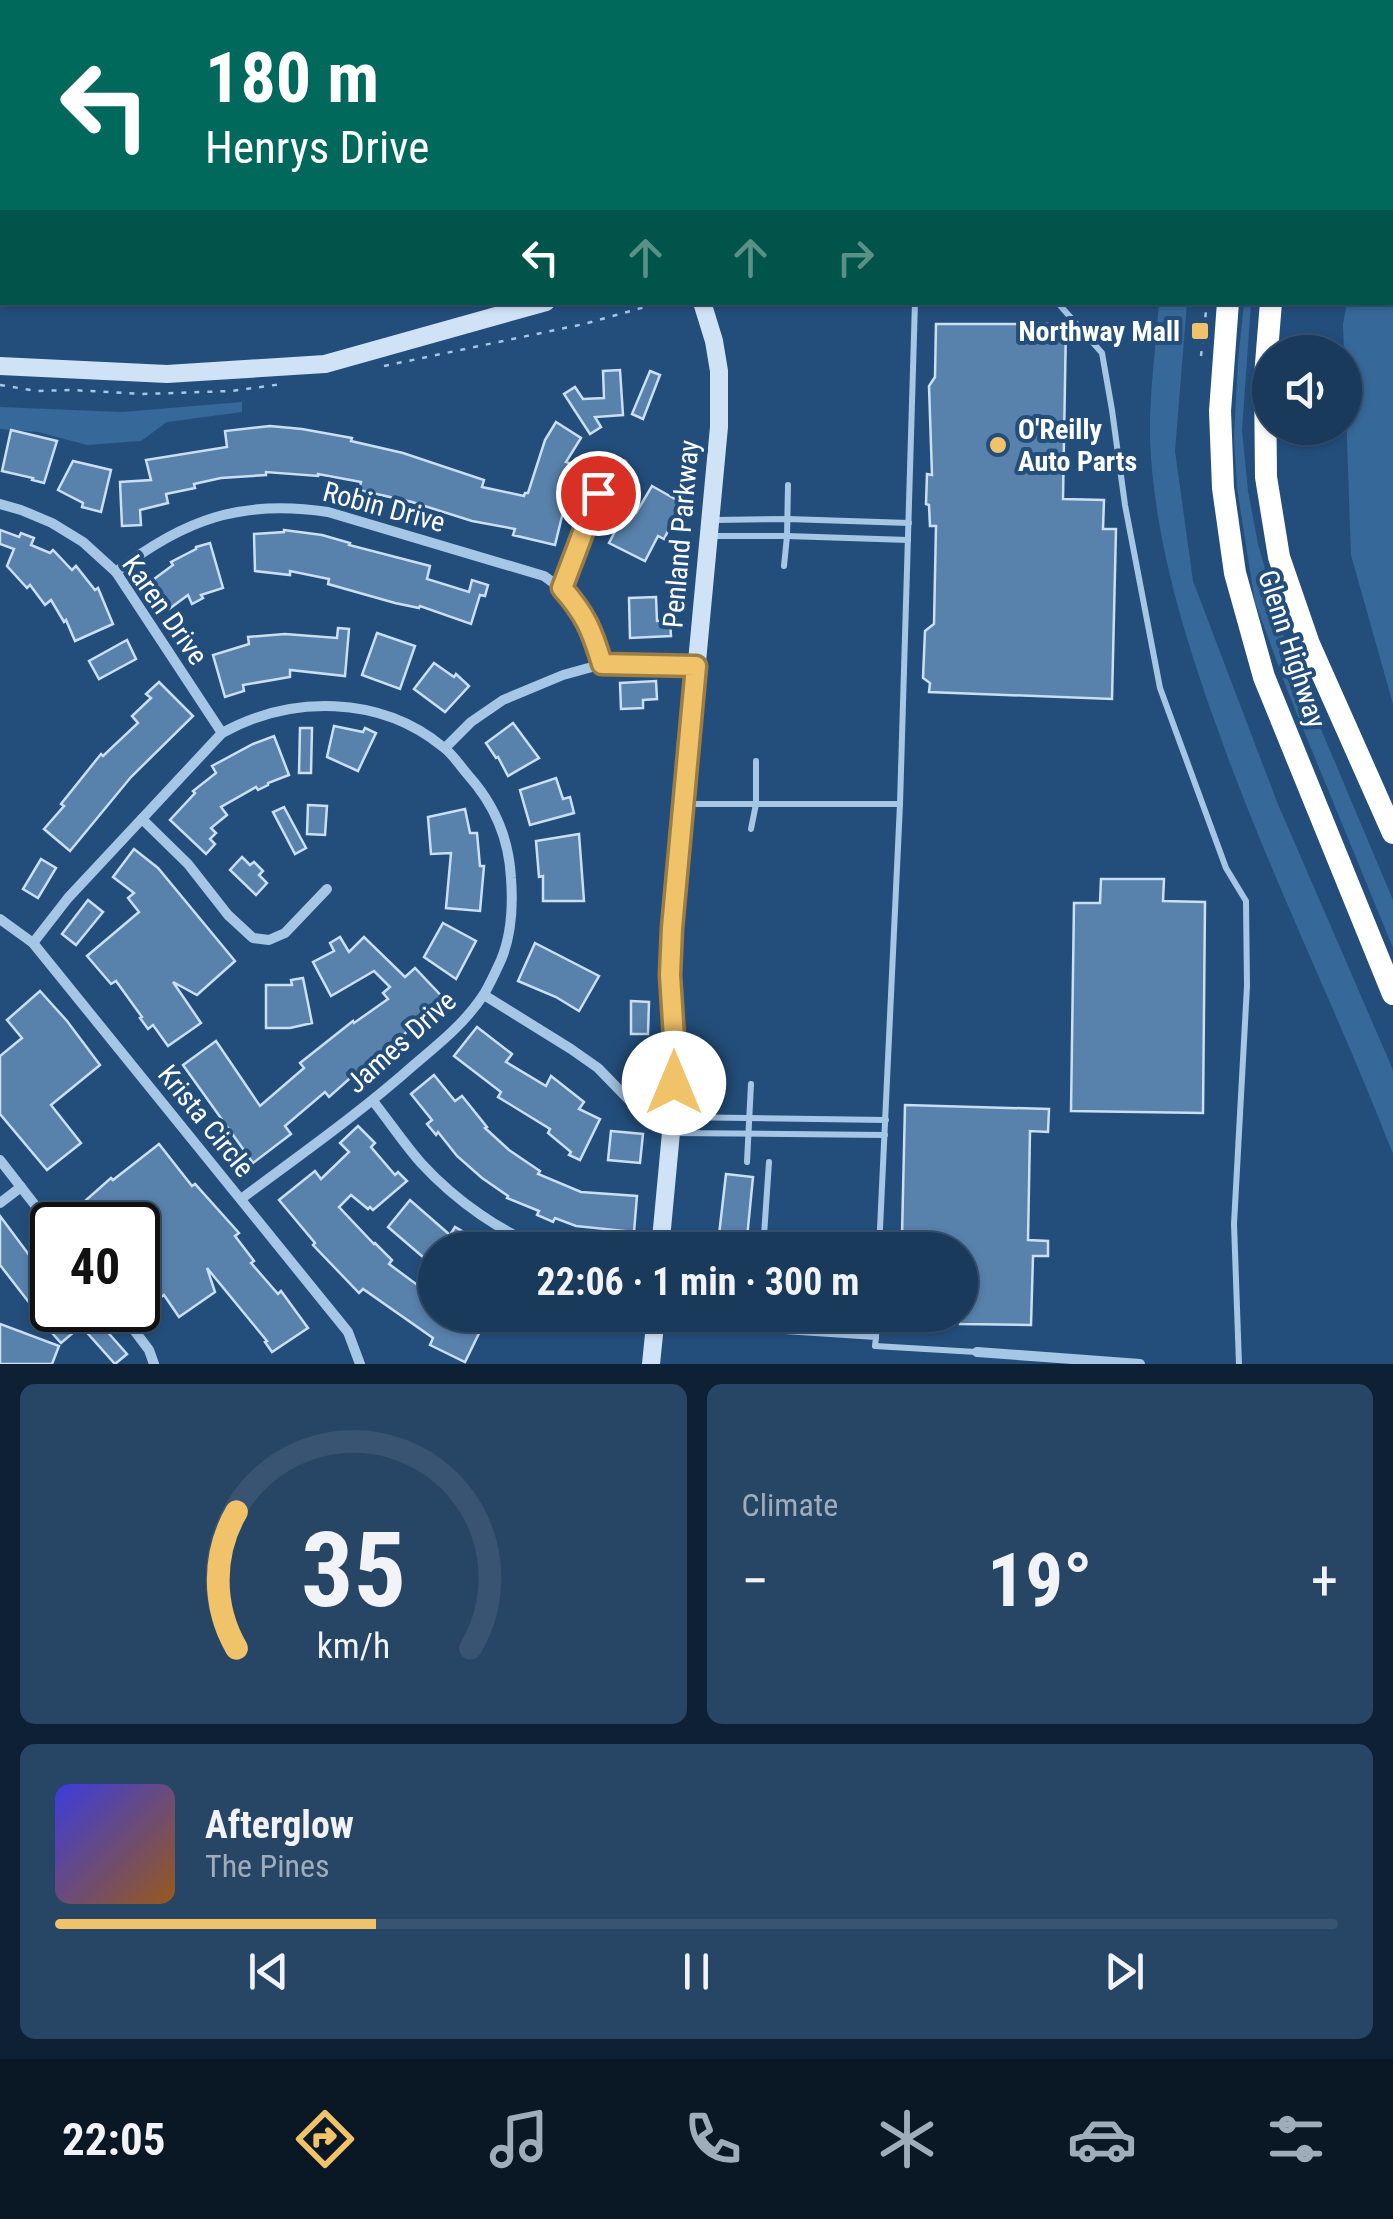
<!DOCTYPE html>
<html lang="en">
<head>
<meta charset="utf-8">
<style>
  body { margin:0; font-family:"Roboto Condensed",sans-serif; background:#274565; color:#f1f3f6; height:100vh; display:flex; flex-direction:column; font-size:38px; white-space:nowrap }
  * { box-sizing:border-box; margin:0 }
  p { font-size:32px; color:#9fadbb }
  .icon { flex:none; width:55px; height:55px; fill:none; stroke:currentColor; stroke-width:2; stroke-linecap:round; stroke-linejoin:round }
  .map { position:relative; height:1364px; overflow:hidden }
  .panel { display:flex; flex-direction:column; gap:20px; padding:20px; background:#0e2033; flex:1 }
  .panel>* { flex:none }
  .hud { position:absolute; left:0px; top:0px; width:1395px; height:305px; box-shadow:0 2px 8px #0004,0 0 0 2px #385472; background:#00695c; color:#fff; overflow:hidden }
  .buttons { position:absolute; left:1252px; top:335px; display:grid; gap:20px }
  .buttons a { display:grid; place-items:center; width:110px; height:110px; border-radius:50%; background:#1a3a5c; box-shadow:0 2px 8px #0004,0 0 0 2px #385472; font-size:50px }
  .speed { position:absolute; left:30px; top:1202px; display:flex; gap:20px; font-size:50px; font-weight:700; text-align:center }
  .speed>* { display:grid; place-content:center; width:130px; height:130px; border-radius:50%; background:#1a3a5c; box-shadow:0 2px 8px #0004,0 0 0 2px #385472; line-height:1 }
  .speed .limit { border:5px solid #111; border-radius:15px; background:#fff; color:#111 }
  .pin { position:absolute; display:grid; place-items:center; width:85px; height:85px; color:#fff; margin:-42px; border:5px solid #fff; border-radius:50%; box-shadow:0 2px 10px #0007 }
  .me { position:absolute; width:110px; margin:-55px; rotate:0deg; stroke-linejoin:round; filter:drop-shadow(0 0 8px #0008) }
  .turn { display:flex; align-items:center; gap:35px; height:210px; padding:0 40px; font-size:45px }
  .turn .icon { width:130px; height:130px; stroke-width:2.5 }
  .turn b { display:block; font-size:70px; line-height:85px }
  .lanes { display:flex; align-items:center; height:95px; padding:0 40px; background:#0003; justify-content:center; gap:50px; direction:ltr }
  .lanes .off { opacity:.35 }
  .big { font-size:75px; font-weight:700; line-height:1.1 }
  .panel .card { flex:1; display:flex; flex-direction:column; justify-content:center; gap:15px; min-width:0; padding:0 35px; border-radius:15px; background:#274565 }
  .panel .dial { align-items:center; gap:0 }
  .dial svg { height:260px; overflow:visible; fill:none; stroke:#385472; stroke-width:7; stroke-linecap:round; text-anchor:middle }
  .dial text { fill:#f1f3f6; stroke:none }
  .song { display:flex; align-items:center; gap:30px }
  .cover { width:120px; height:120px; border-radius:15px; background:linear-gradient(135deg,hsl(240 70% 55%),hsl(30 70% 35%)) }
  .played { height:10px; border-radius:5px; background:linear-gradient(90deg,#f0c26a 25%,#385472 25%) }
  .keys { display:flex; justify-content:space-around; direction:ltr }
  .heat { display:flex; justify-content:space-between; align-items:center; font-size:55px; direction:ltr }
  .panel .tiles { flex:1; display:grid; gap:20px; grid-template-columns:1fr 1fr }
  .card:last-child { grid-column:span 2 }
  .trip { position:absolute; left:418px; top:1232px; width:560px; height:100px; border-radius:50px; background:#1a3a5c; box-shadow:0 2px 8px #0004,0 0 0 2px #385472; font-weight:700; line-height:100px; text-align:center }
  .tab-bar { display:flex; height:160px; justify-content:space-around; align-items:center; background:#0a1725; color:#9fadbb }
  .tab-bar .icon { width:70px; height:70px }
  .tab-bar .current { color:#f0c26a }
  .tab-bar b { font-size:45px; color:#f1f3f6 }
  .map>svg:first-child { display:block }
  .green { fill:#366899 }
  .building { fill:#5881ab; stroke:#c9dff4; stroke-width:2.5 }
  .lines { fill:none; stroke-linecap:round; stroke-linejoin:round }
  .path { stroke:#a6c6e5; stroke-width:2.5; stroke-dasharray:5 8; stroke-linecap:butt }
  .lane { stroke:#a6c6e5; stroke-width:6 }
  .street { stroke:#a6c6e5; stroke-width:10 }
  .secondary { stroke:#d0e2f5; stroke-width:18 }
  .highway { stroke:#fff; stroke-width:22 }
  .route-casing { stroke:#9c7e45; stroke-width:25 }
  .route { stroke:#f0c26a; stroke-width:18 }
  .poi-dot { fill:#f0c26a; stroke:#234e7b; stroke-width:4 }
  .labels { text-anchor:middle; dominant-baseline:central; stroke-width:8; stroke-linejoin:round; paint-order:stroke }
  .poi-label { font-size:28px; font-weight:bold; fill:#fff; stroke:#234e7b; text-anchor:end }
  .street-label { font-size:28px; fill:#fff; stroke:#234e7b }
</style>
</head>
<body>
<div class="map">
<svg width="1393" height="1364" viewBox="0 0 1393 1364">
  <rect width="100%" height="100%" fill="#234e7b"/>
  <g class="green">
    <polygon points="1393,153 1393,704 1351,555 1343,324 1347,303 1392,302"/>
    <polygon points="1247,302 1251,303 1242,430 1248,491 1258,544 1288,651 1393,900 1393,948 1288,692 1255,602 1237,488 1234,437 1238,360 1244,304"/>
    <path d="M1159,303H1187L1175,451L1193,581L1277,802L1393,1070V1154C1338,1012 1270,876 1219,733C1185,639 1154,540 1150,439C1149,395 1156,347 1159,303Z"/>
    <polygon points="242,402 242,412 167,422 141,441 87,445 38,432 0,429 0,407 122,412"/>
  </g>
  <g class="building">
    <polygon points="936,324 1066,324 1063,499 1104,500 1103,529 1116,529 1112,699 929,692 930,683 923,678 925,631 934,624 936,526 930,526 929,505 926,504 927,474 932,475 929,386 935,377"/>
    <polygon points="620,370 623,415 595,417 601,427 590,434 564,394 575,387 583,399 604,398 603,371"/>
    <polygon points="650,371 660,375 643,419 632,414"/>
    <polygon points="556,422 581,438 566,462 573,464 561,503 565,504 555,545 513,535 515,529 472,521 412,502 359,490 361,482 318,474 318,476 266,472 266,475 221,478 194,484 195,488 166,494 168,503 140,510 141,525 122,526 120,482 151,480 146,460 227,447 225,431 270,426 302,429 352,438 351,441 403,453 484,480 482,487 524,496 525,493 528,493 545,440"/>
    <polygon points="11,430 57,441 44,483 32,480 33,478 2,471"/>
    <polygon points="73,461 111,470 101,512 82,507 83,503 58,490"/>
    <polygon points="652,486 682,503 664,539 658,536 645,561 609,543 627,508 636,513"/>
    <polygon points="0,530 19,537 21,533 34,538 31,545 50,553 53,550 72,570 76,566 95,590 98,588 113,624 75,641 66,620 64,622 51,600 45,605 30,585 27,588 7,566 14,549 0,544"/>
    <polygon points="284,530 322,535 350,543 349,545 430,566 427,579 469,592 472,580 488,585 485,596 480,595 471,624 420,606 419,608 395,603 328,584 329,579 290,571 290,575 255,571 254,534 284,532"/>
    <polygon points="210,543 223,588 201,595 203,598 192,604 188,595 169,609 165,601 160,604 146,585 173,565 171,562 196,549 196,547"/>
    <polygon points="656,597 657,621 670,620 671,636 630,638 629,598"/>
    <polygon points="338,628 349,629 345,676 290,670 290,677 243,685 244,691 225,697 213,655 249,644 248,637 285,634 337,638"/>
    <polygon points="377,633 415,646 400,689 362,675"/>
    <polygon points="127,640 136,659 99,679 89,661"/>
    <polygon points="434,663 454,677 456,674 469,686 445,712 414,689"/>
    <polygon points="656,681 657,699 643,700 643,708 621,709 620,683"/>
    <polygon points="159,682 193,716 131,777 70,851 44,829 64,806 61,804 101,754 103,756 138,723 132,716 151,698 146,694"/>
    <polygon points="513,723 539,758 508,776 498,757 496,758 486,743"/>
    <polygon points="334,726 363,732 365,728 376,733 358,771 327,757"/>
    <polygon points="300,728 312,728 311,773 299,773"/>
    <polygon points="274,736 289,775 268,783 268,785 258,790 256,787 221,807 227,815 211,828 216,833 210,839 215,844 206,854 170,820 195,793 193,791 216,773 212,766 253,744"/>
    <polygon points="556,778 563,799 570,797 574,813 530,825 520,790"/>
    <polygon points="308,805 327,806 325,835 307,834"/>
    <polygon points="284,807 306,848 295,854 273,812"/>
    <polygon points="465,809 470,833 477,833 480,866 484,866 480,911 446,908 451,853 431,854 428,817"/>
    <polygon points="579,834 584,901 543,901 543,876 539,877 536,841"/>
    <polygon points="134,849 158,868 235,961 197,995 173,982 201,1023 168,1046 153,1025 148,1029 140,1018 142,1017 116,981 111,984 87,956 139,912 128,898 134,893 113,877"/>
    <polygon points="242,857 250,865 254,862 263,871 259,875 267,883 256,895 230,870"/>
    <polygon points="41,859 56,868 38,898 23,889"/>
    <polygon points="1101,879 1164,879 1163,901 1205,902 1203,1113 1071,1111 1074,903 1100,903"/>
    <polygon points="88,900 103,912 76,945 62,934"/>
    <polygon points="443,923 476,941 456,979 424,957"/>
    <polygon points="340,937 349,952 364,937 405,977 415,968 448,1003 429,1021 424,1016 400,1038 402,1041 357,1072 329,1097 325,1092 285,1126 291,1134 253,1163 183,1065 216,1041 260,1106 304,1068 300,1063 353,1021 354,1023 388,999 383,993 390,987 374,971 331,996 313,962 334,951 330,943"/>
    <polygon points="535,943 599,976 579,1011 556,997 518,981"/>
    <polygon points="303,978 312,1023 290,1028 266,1028 266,985 292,985 291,980"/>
    <polygon points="40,991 67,1021 100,1065 51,1105 81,1143 47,1170 0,1114 0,1056 22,1038 7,1020"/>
    <polygon points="631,1001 649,1002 648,1034 631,1034"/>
    <polygon points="477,1027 512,1054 506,1062 546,1086 551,1076 584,1102 579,1109 600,1119 580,1160 569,1155 571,1152 548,1133 550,1129 498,1097 501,1092 454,1056"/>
    <polygon points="434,1075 455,1101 462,1096 487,1127 485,1128 509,1150 540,1171 538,1174 581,1192 637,1196 634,1232 576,1226 555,1218 553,1222 537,1215 539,1211 507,1198 508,1196 482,1178 457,1156 438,1132 436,1135 427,1124 432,1120 411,1094"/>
    <polygon points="905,1105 1049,1109 1048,1132 1030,1131 1028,1240 1048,1241 1048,1256 1033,1256 1031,1325 960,1324 960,1250 888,1250 902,1236"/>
    <polygon points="358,1126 375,1143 371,1147 395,1175 398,1172 407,1181 373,1210 370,1207 368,1209 351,1195 339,1207 374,1244 375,1243 392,1260 389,1264 416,1284 430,1263 388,1227 410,1200 450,1235 455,1227 495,1250 435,1250 435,1315 472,1315 485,1321 465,1362 430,1345 433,1338 363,1289 359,1293 313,1245 315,1243 279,1200 315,1171 321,1179 349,1152 340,1143"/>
    <polygon points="611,1131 643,1134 640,1163 608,1160"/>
    <polygon points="159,1144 192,1186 195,1184 239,1233 235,1236 254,1261 251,1263 278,1294 281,1291 308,1328 272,1352 265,1342 267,1341 207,1268 215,1292 179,1317 164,1295 154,1302 138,1281 138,1210 120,1225 92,1225 77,1208 111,1178 113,1180"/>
    <polygon points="726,1174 753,1177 747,1238 719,1235"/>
    <polygon points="0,1216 41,1271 52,1261 52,1310 88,1310 127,1354 115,1364 81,1326 61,1343 36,1315 38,1314 0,1265"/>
    <polygon points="560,1315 596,1315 592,1332 558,1327"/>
    <polygon points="0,1324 59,1346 52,1364 0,1364"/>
  </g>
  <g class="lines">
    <g class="path">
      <polyline points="1317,2 1318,0"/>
      <polyline points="1392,54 1393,54"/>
      <polyline points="1201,356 1207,302"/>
      <polyline points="384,366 584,324 663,302"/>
      <polyline points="0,385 37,391 71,390 143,394 231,391 282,384"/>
    </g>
    <g class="lane">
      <polyline points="781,0 810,2"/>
      <polyline points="645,2 653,0"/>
      <polyline points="1140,2 1142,0"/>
      <polyline points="1057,302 1102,353 1112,410 1125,505 1160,688 1226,868 1246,901 1247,986 1234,1224 1239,1364"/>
      <polyline points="715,520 788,519 909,523"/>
      <polyline points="709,536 787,536 908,540"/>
      <polyline points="784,566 787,536 788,485"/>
      <polyline points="687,804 900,804"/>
      <polyline points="751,829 756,804 756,761"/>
      <polyline points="677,1117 886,1120"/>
      <polyline points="672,1133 885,1135"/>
      <polyline points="747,1162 751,1084"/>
      <polyline points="763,1250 769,1162"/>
      <polyline points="879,1250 900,804 915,302"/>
      <polyline points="659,1328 769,1330 876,1337 875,1346 976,1352"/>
      <polyline points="876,1337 877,1315"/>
    </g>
    <g class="street">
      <polyline points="615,0 616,2"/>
      <polyline points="0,504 21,510 52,523 83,542 116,572 222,733"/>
      <path d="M116,572C184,519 242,499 328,512L544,576C579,599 591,624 603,664"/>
      <polyline points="562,588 598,493 623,464"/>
      <polyline points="445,748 471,722 503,700 563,675 603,664 696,665"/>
      <polyline points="142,819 188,864 228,915 253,938 269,940 285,933 327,889"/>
      <polyline points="0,919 33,943 348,1332 360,1364"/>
      <path d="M33,943L68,898L222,733C291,695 380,695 443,747C453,754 460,766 468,775C494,804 509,839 511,878C513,905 512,934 501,960C496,971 490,984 484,994C466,1022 440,1043 415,1064C360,1113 300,1155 241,1199"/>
      <polyline points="484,995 571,1049 598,1068 633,1104 673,1111"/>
      <path d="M373,1101C389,1121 404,1144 421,1163C455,1200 502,1234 549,1250"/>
      <polyline points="0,1160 52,1227"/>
      <polyline points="0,1203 21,1187"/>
      <polyline points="119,1310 149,1350 154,1364"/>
      <polyline points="977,1352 1140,1364"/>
    </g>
    <g class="secondary">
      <polyline points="1392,95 1393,95"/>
      <polyline points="0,366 167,374 325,364 546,302"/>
      <polyline points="660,1250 673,1111 675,1055 670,975 672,928 719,427 719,371 714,341 702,302"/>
      <polyline points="651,1364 656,1315"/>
    </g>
    <g class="highway">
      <polyline points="1255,2 1255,0"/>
      <polyline points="1297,2 1297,0"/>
      <polyline points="1228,302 1220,411 1223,488 1235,573 1264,677 1393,994"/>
      <polyline points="1271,302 1265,376 1266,477 1279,557 1309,644 1393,833"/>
    </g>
  </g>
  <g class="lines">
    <g class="route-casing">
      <path id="route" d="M598,493L562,588C585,614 592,630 602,664L696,666L672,928L670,975L675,1054L674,1083"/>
    </g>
    <use href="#route" class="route"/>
  </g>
  <g class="poi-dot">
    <rect x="1190" y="321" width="20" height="20" rx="5"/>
    <circle cx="998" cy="445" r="10"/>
  </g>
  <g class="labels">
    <g class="poi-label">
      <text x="1180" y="331">Northway Mall</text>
      <text x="1018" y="429" text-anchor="start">O'Reilly<tspan x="1018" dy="32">Auto Parts</tspan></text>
    </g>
    <g class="street-label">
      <text transform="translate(384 507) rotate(15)">Robin Drive</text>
      <text transform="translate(681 534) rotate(-85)">Penland Parkway</text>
      <text transform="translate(165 610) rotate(55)">Karen Drive</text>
      <text transform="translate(1292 649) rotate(72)">Glenn Highway</text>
      <text transform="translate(401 1042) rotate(-42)">James Drive</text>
      <text transform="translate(206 1121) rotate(51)">Krista Circle</text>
    </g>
  </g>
</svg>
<div class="buttons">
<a><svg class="icon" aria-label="sound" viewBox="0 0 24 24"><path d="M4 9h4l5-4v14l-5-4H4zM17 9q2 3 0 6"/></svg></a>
</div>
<div class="speed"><div class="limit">40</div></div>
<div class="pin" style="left:598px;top:493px;background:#d93025"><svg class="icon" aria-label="arrive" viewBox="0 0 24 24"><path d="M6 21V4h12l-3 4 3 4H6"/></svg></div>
<svg class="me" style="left:674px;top:1083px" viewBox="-20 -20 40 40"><circle r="19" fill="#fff"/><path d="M0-13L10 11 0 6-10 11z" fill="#f0c26a"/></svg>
<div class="trip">22:06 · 1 min · 300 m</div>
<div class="hud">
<div class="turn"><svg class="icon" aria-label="left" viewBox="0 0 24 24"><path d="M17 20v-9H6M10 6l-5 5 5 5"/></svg><div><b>180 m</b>Henrys Drive</div></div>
<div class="lanes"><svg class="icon" aria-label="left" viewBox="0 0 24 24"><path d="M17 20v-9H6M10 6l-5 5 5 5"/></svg><svg class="icon off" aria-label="ahead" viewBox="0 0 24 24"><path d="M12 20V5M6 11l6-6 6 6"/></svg><svg class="icon off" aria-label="ahead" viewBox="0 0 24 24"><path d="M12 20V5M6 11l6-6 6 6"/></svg><svg class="icon off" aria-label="right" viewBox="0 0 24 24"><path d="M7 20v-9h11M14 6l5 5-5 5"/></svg></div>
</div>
</div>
<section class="panel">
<div class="tiles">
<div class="card dial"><svg viewBox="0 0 100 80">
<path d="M14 69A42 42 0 1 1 86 69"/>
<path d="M14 69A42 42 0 0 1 14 27" stroke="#f0c26a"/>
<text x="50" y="56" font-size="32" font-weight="700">35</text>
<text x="50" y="72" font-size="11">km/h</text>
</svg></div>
<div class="card"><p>Climate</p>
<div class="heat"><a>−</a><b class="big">19°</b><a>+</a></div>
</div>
<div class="card">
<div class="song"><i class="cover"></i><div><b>Afterglow</b><p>The Pines</p></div></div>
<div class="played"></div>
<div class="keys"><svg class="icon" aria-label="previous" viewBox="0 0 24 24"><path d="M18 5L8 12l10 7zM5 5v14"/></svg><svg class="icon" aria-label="pause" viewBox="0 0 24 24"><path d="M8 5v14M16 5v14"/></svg><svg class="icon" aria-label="next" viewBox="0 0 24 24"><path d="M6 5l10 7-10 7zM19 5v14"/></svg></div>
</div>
</div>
</section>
<nav class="tab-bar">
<b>22:05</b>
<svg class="icon current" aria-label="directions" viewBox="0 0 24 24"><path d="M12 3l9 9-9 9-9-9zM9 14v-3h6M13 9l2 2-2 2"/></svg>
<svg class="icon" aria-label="music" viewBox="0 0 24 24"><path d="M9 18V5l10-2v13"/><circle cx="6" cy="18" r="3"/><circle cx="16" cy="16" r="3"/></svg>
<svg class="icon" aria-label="phone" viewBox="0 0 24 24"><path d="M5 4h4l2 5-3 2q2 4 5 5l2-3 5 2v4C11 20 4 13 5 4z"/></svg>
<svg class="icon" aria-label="climate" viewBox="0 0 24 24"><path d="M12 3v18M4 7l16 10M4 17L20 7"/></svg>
<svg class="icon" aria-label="car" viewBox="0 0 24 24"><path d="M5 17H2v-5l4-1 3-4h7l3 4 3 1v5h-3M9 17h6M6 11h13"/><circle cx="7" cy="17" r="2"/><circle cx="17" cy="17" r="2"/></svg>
<svg class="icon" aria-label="filters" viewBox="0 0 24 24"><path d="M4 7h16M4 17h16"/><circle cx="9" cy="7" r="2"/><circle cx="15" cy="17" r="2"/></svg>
</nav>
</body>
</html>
